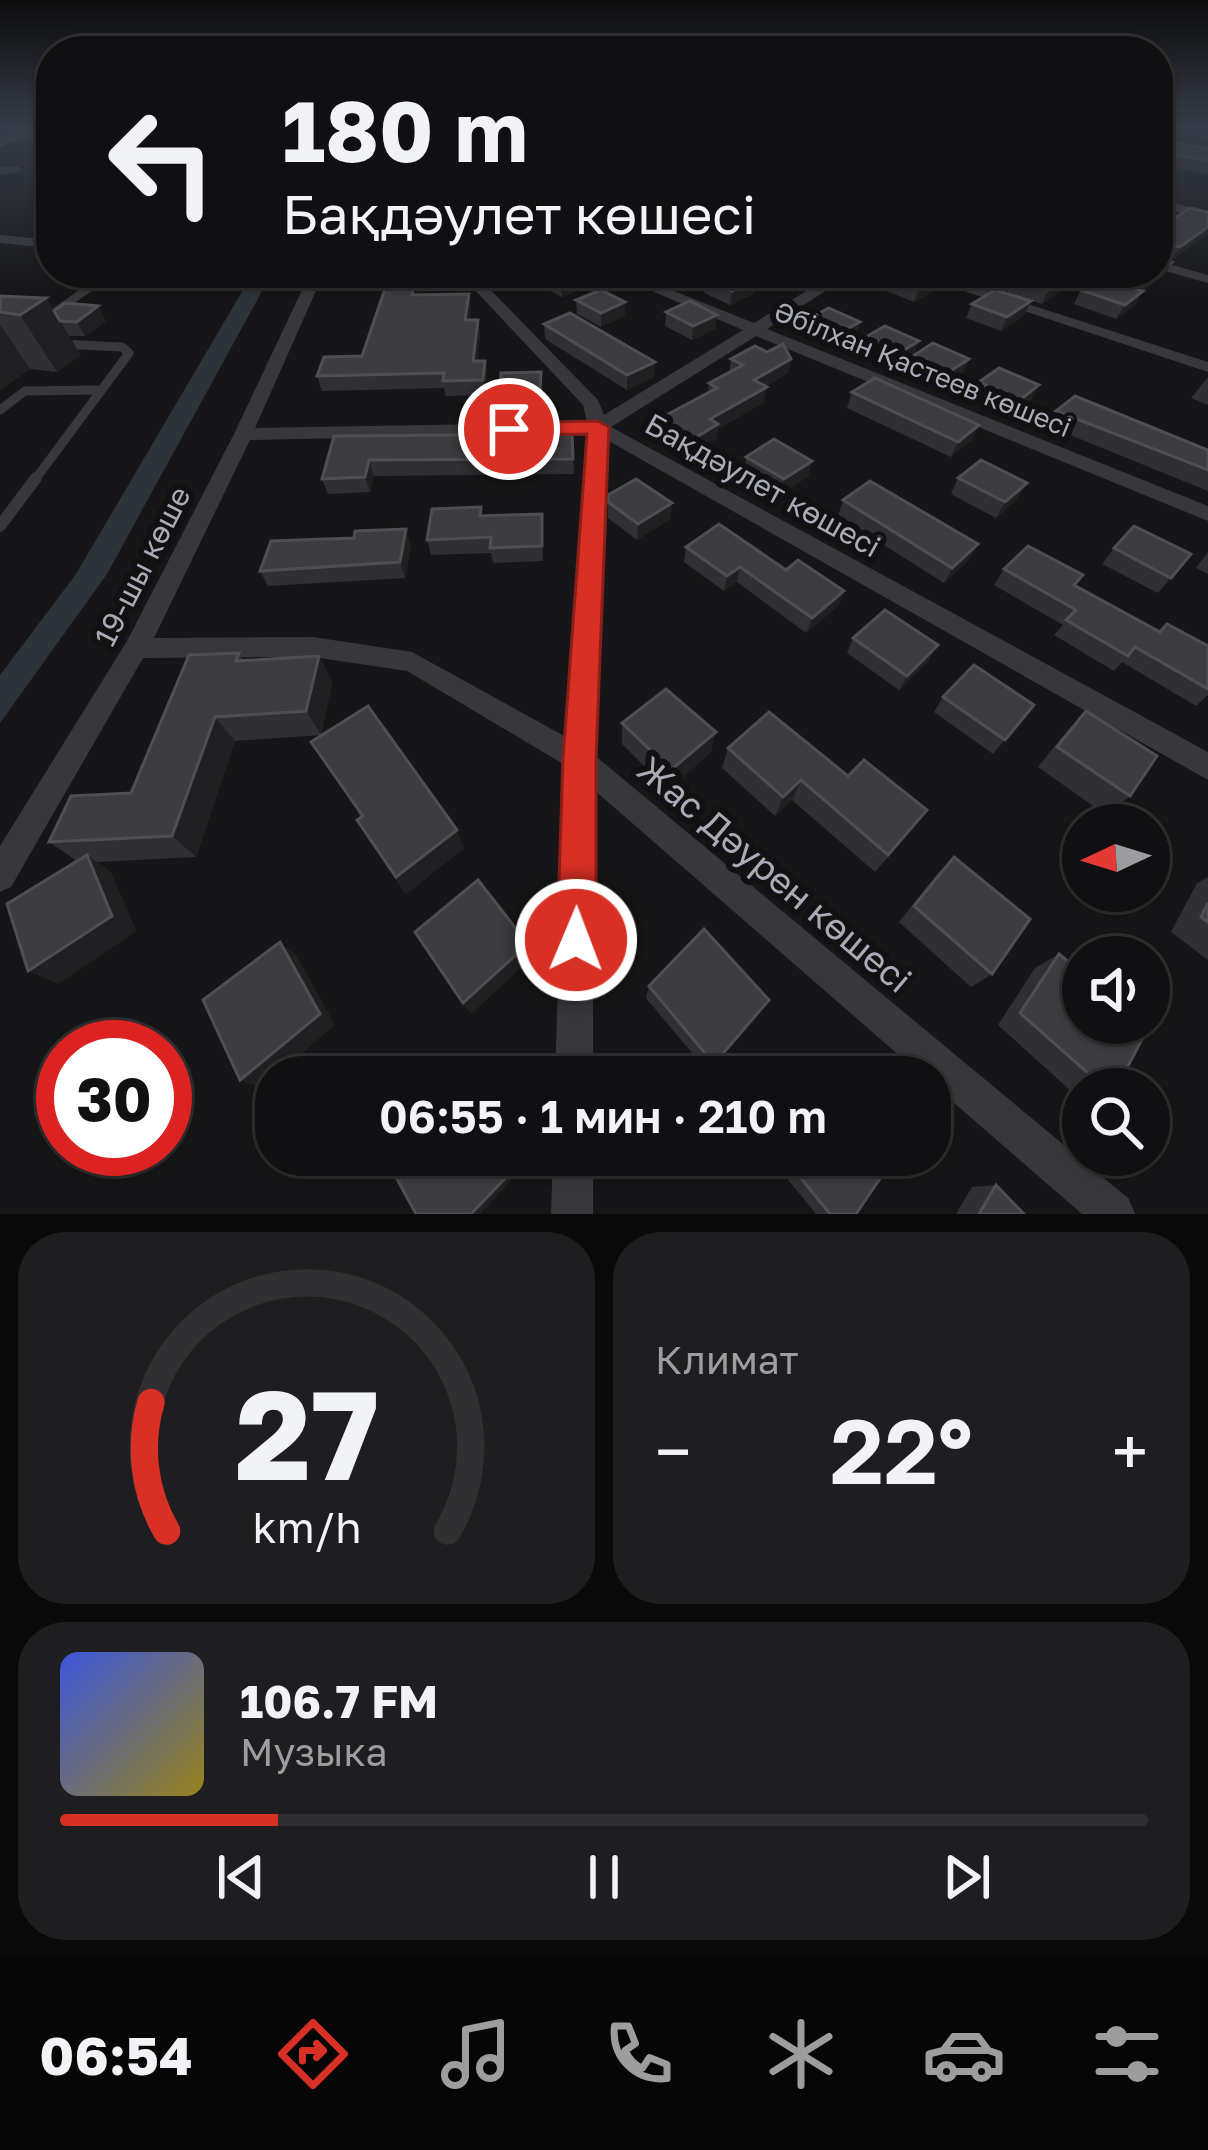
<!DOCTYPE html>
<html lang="ru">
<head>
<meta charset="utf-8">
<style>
  body { margin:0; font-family:"Golos Text",sans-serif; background:#1e1e20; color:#f1f3f6; height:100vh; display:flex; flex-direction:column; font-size:45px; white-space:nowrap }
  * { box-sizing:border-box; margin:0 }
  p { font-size:39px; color:#9c9d9f }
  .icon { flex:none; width:66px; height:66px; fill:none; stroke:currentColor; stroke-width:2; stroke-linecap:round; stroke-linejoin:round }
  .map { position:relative; height:1214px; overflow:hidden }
  .panel { display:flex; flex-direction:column; gap:18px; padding:18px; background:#09090a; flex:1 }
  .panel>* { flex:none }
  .hud { position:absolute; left:36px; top:36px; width:1137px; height:252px; border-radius:48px; box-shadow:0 3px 9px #0004,0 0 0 3px #303032; background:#101012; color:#f1f3f6; overflow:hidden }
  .needle { width:78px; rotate:266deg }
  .controls { position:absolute; left:1062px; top:804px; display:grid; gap:24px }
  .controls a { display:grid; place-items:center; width:108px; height:108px; border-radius:50%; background:#101012; box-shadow:0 3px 9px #0004,0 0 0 3px #303032; font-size:60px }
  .speed { position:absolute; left:36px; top:1020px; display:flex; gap:24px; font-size:60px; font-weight:700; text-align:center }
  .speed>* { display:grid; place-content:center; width:156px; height:156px; border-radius:50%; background:#101012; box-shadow:0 3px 9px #0004,0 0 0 3px #303032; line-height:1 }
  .speed .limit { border:18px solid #d22; background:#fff; color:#111 }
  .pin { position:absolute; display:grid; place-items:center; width:102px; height:102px; color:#fff; margin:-51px; border:6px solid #fff; border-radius:50%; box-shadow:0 3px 12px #0007 }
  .me { position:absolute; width:132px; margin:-66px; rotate:1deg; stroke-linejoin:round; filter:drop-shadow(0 0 9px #0008) }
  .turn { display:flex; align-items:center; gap:42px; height:252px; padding:0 48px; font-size:54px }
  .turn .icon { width:156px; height:156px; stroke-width:2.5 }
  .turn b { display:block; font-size:84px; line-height:102px }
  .big { font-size:90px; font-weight:600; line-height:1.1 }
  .panel .card { flex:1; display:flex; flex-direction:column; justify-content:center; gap:18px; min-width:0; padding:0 42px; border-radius:48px; background:#1e1e20 }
  .panel .dial { align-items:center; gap:0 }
  .dial svg { height:312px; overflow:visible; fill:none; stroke:#303032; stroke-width:7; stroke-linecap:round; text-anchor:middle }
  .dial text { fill:#f1f3f6; stroke:none }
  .song { display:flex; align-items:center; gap:36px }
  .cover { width:144px; height:144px; border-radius:18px; background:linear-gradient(135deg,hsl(230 70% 55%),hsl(50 70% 35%)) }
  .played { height:12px; border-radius:6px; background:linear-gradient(90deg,#d93025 20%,#303032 20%) }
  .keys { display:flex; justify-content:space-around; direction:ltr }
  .heat { display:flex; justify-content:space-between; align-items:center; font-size:66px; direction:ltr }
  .panel .tiles { flex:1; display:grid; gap:18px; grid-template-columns:1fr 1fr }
  .card:last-child { grid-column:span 2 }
  .trip { position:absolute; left:255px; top:1056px; width:696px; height:120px; border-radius:48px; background:#101012; box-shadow:0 3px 9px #0004,0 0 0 3px #303032; font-weight:600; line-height:120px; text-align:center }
  .menu { display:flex; height:192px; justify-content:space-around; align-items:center; background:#060607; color:#9c9d9f }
  .menu .icon { width:84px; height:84px }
  .menu .selected { color:#d93025 }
  .menu b { font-size:54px; color:#f1f3f6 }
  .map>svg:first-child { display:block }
  .water { fill:#2d333a }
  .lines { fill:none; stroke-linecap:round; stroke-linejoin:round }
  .lane-far3 { stroke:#38383c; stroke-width:6 }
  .lane-far2 { stroke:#38383c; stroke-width:8 }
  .lane-far1 { stroke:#38383c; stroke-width:9 }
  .lane { stroke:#38383c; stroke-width:12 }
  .street { fill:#38383c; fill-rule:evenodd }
  .secondary { fill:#46474c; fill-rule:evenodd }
  .primary { fill:#54555b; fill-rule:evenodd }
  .wall { fill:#302f33 }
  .shaded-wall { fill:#202022 }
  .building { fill:#3d3d41; stroke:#4e4e53; stroke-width:3 }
  .route { fill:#d93025; stroke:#8d1f18; stroke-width:3 }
  .labels { text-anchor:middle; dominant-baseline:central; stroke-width:12; stroke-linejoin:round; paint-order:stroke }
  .far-street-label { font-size:27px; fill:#a9acb6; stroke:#111113 }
  .street-label { font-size:30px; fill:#a9acb6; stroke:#111113 }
  .near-street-label { font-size:36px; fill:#a9acb6; stroke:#111113 }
</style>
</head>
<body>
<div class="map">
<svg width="1208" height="1214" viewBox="0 0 1208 1214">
  <rect width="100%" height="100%" fill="#161618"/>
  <polygon class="water" points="253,273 272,273 107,574 0,723 0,675 76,574"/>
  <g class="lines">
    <g class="lane-far3">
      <polyline points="10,138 51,140"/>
      <polyline points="0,169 17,169 0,172"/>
    </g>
    <g class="lane-far2">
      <polyline points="0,239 51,244"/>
      <polyline points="56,311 92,286 100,273"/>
    </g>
    <g class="lane-far1">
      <polyline points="0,410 25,391 101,390"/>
      <polyline points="34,481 129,353 122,347 60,344"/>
    </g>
    <polyline class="lane" points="0,526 36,478"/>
    <g class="street">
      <polygon points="1158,199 1208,212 1208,220 1158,207"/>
      <polygon points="1158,261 1208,275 1208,283 1158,269"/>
      <path d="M310,273H324L255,428L587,422L583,405L459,273H474L598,400L604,415L743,330L610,273H629L754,323L836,273H853L767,329L1208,506V521L756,336L611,427L1208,752V780L607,440L593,754L1129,1199L1135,1214H1082L930,1082V1077H924L593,789V1077H555L565,765L407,671L313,657L143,658L11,887L0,892V846L127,641L234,434ZM588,433L566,737L412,652L313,637L154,638L250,440Z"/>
      <polygon points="910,273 931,273 1208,362 1208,372"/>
      <polygon points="553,1155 593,1155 593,1214 551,1214"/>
    </g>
    <polygon class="secondary" points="1158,138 1208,147 1208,157 1158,148"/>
    <polygon class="primary" points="24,126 46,126 0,147 0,136"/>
  </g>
  <g class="wall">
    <polygon points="1208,128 1208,143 1199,141 1205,130"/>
    <polygon points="1208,148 1208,174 1158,164 1164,152"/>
    <polygon points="1208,212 1172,260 1165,259 1172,262 1164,275 1143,291 1135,305 1116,319 1074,304 1081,290 1158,273 1158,229"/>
    <polygon points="385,273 417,295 471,308 470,320 478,320 480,334 477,361 487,375 485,395 446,396 444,388 322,391 317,376 362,356 384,293 382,283"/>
    <polygon points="516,273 586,273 586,287 562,297"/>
    <polygon points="894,273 966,273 958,277 943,273 940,288 914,302 884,290 888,276"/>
    <polygon points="972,273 1073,274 1066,287 1042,304 1007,293 1010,286"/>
    <polygon points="706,279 755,293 730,305 704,293"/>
    <polygon points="0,296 46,298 54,311 106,321 85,336 69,336 81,355 57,372 30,369 0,390"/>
    <polygon points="576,300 625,316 601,327 577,314"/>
    <polygon points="972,304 1024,316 1001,331 966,318"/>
    <polygon points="666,312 717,315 715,329 692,340 665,326"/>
    <polygon points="808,319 860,322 856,336 836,348 805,334"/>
    <polygon points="544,324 655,362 654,377 627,390 545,339"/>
    <polygon points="864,338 919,341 914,355 969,359 962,373 943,387 907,370 912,356 894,368 860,353"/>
    <polygon points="767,352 791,359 788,373 766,386 764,402 718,429 716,439 688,456 656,436 657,420 708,393 709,383 729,373 731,359"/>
    <polygon points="1208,377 1208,405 1191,398"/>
    <polygon points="979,382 1039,385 1031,400 1012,415 973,397"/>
    <polygon points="542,387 541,407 501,408 500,393"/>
    <polygon points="852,392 972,440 951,457 847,408"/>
    <polygon points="1056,411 1208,450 1208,491 1048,426"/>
    <polygon points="572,434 574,474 374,476 370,492 328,494 322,479 334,436"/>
    <polygon points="746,457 812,461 808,476 781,495 744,472"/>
    <polygon points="958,478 1018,498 996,518 951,494"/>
    <polygon points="608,495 670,519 637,540 608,518"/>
    <polygon points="843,500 978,544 969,560 944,583 838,516"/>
    <polygon points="481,507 483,516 542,514 543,561 493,563 491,553 431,555 427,540"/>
    <polygon points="411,545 405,578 268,586 260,571"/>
    <polygon points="686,547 786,570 844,591 838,606 806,633 737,582 724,591 684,562"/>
    <polygon points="1114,548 1191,554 1158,593 1102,564"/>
    <polygon points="1208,552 1208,574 1196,568"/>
    <polygon points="1004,569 1083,575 1075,585 1159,632 1167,624 1208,646 1208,695 1196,706 1122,662 1114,671 1054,635 1063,625 994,585"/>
    <polygon points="853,638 929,660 899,690 847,653"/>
    <polygon points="239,653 244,661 319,656 332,682 321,735 235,741 196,857 97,862 111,872 136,931 58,984 77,861 49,842 131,793"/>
    <polygon points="943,697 1034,705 993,754 934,712"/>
    <polygon points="1086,711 1130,796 1106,815 1038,767 1066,732"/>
    <polygon points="622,723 711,752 668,790 622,744"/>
    <polygon points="311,742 464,848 406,894 357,820 361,817"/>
    <polygon points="728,748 912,829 875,872 792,800 775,816 722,768"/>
    <polygon points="954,857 992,974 971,987 899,922 937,874"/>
    <polygon points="1208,877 1208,960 1171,932 1197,883"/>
    <polygon points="1059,954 1116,1089 1083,1089 1083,1102 998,1025 1035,968"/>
    <polygon points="649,986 769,1000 708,1072 646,998"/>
    <polygon points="768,1155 896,1155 856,1214 816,1214"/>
    <polygon points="996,1185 1024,1214 956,1214 972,1187"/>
  </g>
  <g class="shaded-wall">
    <polygon points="1208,227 1208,234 1172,260 1180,247"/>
    <polygon points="1172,262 1164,275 1143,291 1135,305 1116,319 1135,289"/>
    <polygon points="415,273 420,273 415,309 412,295"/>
    <polygon points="586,273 586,287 562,297 561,283"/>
    <polygon points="945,274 940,288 914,302 919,288"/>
    <polygon points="1073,274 1066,287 1042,304 1048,290"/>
    <polygon points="757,279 755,293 730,305 732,291"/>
    <polygon points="469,294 471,308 468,334 465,320"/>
    <polygon points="46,298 81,355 57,372 20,315"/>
    <polygon points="1031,301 1024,316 1001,331 1007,317"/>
    <polygon points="625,302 625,316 601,327 601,313"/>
    <polygon points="98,306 106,321 85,336 77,322"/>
    <polygon points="717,315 715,329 692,340 693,326"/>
    <polygon points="478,320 480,334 475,376 473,361"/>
    <polygon points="860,322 856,336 836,348 840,333"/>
    <polygon points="0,324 30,369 0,390"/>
    <polygon points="919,341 914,356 894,368 899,353"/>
    <polygon points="791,359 788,373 751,394 754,380"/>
    <polygon points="969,359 962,373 943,387 949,372"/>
    <polygon points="485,361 487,375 485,395 483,380"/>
    <polygon points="655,362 654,377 627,390 627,375"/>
    <polygon points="1039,385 1031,400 1012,415 1020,400"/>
    <polygon points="767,387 764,402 718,429 716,439 688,456 690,441 710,419"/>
    <polygon points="979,425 972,440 951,457 958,442"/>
    <polygon points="369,460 374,476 370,492 365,477"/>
    <polygon points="812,461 808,476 781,495 784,479"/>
    <polygon points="1027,483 1018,498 996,518 1005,502"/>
    <polygon points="672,503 670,519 637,540 638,524"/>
    <polygon points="406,529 411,545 405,578 400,562"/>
    <polygon points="978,544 969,560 944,583 952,568"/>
    <polygon points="740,567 737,582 724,591 727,576"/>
    <polygon points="844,591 838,606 806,633 812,618"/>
    <polygon points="938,645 929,660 899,690 907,676"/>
    <polygon points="319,656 332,682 321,735 306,711"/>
    <polygon points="215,717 235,741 196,857 172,836"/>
    <polygon points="716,732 711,752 668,790 671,770"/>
    <polygon points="801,780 792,800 775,816 783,797"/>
    <polygon points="457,830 464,848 406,894 396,877"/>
    <polygon points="87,855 111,872 136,931 58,984 28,971"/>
    <polygon points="280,942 297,956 335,1025 261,1088 240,1080"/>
    <polygon points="528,944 532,958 471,1014 463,1003"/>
    <polygon points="507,1155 510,1155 520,1171 480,1214 471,1214"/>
  </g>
  <g class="building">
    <polygon points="1179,144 1208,148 1208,161 1164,152"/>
    <polygon points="1190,208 1208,212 1208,227 1180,247 1163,244 1162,258 1172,262 1158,272 1158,229"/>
    <polygon points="385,273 415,273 412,295 469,294 465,320 478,320 473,361 485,361 483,380 443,381 444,373 317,376 324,357 362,356 387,283 382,283"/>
    <polygon points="542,273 586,273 561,283"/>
    <polygon points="718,273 744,273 757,279 732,291 706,279"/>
    <polygon points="894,273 942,273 945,274 919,288 888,276"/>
    <polygon points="1017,273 1072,273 1073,274 1048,290 1013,279 1020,274"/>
    <polygon points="1106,273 1157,273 1135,289 1143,291 1125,305 1081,290"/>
    <polygon points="601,290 625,302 601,313 576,300"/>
    <polygon points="995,290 1031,301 1007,317 972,304"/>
    <polygon points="0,296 46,298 20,315 0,312"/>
    <polygon points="690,301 717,315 693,326 666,312"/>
    <polygon points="65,303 98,306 77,322 60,321 54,311"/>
    <polygon points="829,308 860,322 840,333 808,319"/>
    <polygon points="570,313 655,362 627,375 544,324"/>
    <polygon points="885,326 919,341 899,353 864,338"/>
    <polygon points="933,343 969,359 949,372 913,356"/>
    <polygon points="783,344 791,359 754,380 767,387 710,419 718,424 690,441 657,420 717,388 709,383 743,365 731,359 755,346 767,352"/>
    <polygon points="999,368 1039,385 1020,400 979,382"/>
    <polygon points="541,372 540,392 500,393 501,373"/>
    <polygon points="875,378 979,425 958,442 852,392"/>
    <polygon points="1075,396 1208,450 1208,470 1056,411"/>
    <polygon points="572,434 573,459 369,460 365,477 322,479 334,436"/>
    <polygon points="774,439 812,461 784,479 746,457"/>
    <polygon points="981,460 1027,483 1005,502 958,478"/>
    <polygon points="636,479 672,503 638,524 608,502 608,495"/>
    <polygon points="870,481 978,544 952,568 843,500"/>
    <polygon points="481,507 480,516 542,514 542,546 490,548 491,537 427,540 432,509"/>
    <polygon points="719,524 786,570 798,560 844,591 812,618 740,567 727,576 686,547"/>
    <polygon points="1134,526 1191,554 1171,578 1114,548"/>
    <polygon points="406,529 400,562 260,571 271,541 354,538 355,531"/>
    <polygon points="1028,546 1083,575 1074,585 1160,632 1167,624 1208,646 1208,689 1135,647 1128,656 1066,620 1076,610 1004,569"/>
    <polygon points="885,610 938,645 907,676 853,638"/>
    <polygon points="239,653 236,661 319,656 306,711 215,717 172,836 49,842 71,796 131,793 189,655"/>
    <polygon points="974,665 1034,705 1005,740 943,697"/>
    <polygon points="666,689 716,732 671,770 622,723"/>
    <polygon points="368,706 457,830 396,877 357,820 363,816 311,742"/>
    <polygon points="1086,711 1157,756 1130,796 1057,747"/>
    <polygon points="769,712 848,776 864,760 927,810 888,855 801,780 783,797 728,748"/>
    <polygon points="87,855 112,916 28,971 7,904"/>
    <polygon points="954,857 1030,919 992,974 914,906"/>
    <polygon points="478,880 528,944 463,1003 415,932"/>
    <polygon points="1208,903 1208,922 1201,917"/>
    <polygon points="704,929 769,1000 714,1064 649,986"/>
    <polygon points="280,942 320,1014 240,1080 203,1000"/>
    <polygon points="1059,954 1083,974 1083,1023 1142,1023 1148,1028 1116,1089 1106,1089 1020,1013"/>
    <polygon points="818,1061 833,1077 805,1077"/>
    <polygon points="384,1155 507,1155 515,1168 471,1214 416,1214"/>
    <polygon points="782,1155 896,1155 856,1214 830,1214"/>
    <polygon points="996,1185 1024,1214 979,1214"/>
  </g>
  <linearGradient id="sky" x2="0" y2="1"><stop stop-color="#0c0c0d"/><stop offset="0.43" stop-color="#363c48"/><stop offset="1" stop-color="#363c48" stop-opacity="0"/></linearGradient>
  <rect width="1208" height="296" fill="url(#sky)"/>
  <polygon class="route" points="598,421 609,427 596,759 596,940 590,954 576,960 563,954 557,940 563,759 587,434 509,435 498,429 509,423"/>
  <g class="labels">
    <g class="far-street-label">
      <text transform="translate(923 369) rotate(22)">Әбілхан Қастеев көшесi</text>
    </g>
    <g class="street-label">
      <text transform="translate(763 485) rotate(29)">Бақдәулет көшесi</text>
      <text transform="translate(142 566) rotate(-63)">19-шы көше</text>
    </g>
    <g class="near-street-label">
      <text transform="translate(775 874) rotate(40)">Жас Дәурен көшесі</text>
    </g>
  </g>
</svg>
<div class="controls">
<a><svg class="needle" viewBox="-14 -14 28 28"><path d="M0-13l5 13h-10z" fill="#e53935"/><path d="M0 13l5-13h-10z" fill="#9c9d9f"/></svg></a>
<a><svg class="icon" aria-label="sound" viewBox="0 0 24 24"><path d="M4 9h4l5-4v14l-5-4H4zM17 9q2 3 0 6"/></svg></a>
<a><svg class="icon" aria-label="search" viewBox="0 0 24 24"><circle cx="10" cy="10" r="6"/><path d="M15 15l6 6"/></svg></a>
</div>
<div class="speed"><div class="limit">30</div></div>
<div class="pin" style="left:509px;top:429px;background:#d93025"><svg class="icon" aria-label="arrive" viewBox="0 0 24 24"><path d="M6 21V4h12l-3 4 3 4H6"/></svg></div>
<svg class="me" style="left:576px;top:940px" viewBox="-20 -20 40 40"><circle r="17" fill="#d93025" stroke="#fff" stroke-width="3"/><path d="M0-11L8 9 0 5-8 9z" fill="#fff"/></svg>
<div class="trip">06:55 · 1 мин · 210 m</div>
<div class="hud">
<div class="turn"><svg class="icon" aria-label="left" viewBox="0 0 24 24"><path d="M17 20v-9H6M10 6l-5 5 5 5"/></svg><div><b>180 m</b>Бақдәулет көшесi</div></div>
</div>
</div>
<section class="panel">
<div class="tiles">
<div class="card dial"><svg viewBox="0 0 100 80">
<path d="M14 69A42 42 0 1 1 86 69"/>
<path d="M14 69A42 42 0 0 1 10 36" stroke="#d93025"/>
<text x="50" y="56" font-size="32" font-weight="700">27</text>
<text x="50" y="72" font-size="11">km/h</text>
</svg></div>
<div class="card"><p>Климат</p>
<div class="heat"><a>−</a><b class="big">22°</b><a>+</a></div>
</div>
<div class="card">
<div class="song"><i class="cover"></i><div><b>106.7 FM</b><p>Музыка</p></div></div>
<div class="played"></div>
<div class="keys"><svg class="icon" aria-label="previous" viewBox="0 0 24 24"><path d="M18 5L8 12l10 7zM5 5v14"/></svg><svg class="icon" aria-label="pause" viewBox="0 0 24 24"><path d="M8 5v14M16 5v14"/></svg><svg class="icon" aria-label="next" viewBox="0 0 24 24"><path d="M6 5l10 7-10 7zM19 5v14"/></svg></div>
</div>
</div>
</section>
<nav class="menu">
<b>06:54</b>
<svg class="icon selected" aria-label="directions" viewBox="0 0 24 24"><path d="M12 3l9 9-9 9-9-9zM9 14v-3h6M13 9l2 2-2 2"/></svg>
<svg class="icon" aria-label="music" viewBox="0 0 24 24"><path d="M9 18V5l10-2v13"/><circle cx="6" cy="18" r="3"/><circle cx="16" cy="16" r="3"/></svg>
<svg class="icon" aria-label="phone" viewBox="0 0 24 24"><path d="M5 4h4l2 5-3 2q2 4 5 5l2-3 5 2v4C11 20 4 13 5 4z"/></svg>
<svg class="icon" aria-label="climate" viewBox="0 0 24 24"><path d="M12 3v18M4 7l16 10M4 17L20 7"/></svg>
<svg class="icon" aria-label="car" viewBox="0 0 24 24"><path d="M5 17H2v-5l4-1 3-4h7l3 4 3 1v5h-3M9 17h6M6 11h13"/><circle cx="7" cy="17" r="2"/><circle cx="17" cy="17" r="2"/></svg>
<svg class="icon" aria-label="filters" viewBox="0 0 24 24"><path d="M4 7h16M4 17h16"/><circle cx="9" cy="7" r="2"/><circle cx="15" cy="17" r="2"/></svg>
</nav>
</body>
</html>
